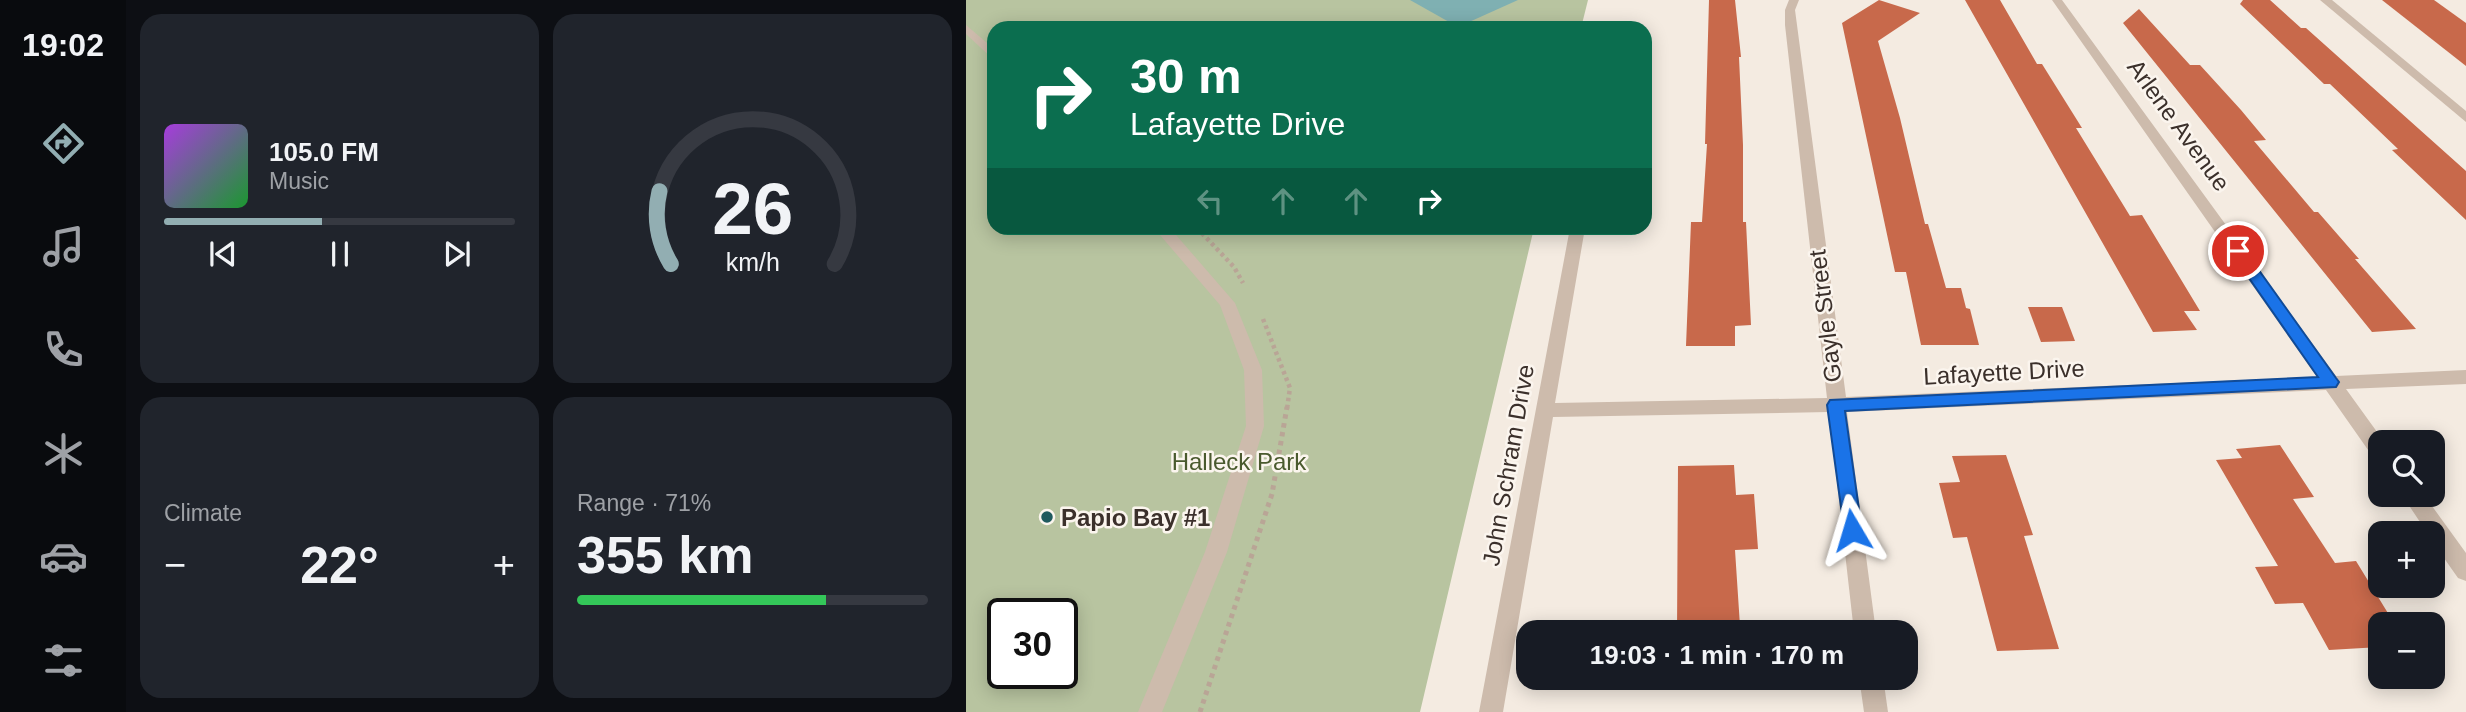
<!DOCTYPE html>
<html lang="en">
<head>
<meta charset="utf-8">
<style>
  body { margin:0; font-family:Helvetica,sans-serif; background:#20242c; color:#f1f3f6; height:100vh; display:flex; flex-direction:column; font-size:26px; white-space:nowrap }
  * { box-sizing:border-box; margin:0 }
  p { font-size:23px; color:#9ea1a6 }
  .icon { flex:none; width:38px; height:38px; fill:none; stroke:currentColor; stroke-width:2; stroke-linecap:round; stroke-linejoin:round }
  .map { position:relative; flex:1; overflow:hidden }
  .details { display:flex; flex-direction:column; gap:14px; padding:14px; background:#0d0f14; width:840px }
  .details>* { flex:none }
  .guide { position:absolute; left:21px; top:21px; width:665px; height:214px; border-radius:21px; box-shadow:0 4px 18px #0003; background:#0b6e4f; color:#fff; overflow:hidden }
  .tools { position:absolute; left:1402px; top:430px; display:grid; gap:14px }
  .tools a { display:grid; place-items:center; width:77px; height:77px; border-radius:14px; background:#171b24; box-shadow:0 4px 18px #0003; font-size:35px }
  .speed { position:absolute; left:21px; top:598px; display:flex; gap:14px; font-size:35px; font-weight:700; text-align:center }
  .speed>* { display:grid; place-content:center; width:91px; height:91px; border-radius:50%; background:#171b24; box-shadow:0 4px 18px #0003; line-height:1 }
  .speed .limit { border:4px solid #111; border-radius:10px; background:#fff; color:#111 }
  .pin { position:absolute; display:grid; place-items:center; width:60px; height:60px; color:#fff; margin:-30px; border:4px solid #fff; border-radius:50%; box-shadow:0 2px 7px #0007 }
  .me { position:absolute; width:77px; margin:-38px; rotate:353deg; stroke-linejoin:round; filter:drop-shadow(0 0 5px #0008) }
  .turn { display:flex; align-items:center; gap:24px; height:147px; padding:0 28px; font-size:32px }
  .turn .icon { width:91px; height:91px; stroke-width:2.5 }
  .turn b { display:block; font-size:49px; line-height:60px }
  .lanes { display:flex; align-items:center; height:66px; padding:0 28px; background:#0003; justify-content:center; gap:35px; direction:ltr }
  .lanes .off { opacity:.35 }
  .big { font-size:52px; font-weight:800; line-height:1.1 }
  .details .widget { flex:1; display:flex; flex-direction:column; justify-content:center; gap:10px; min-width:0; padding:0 24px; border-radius:21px; background:#20242c }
  .details .dial { align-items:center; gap:0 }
  .dial svg { height:182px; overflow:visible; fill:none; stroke:#363941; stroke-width:7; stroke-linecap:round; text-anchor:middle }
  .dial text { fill:#f1f3f6; stroke:none }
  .song { display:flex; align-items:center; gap:21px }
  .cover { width:84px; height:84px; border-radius:10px; background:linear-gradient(135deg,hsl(280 70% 55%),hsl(130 70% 35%)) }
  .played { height:7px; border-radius:4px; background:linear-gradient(90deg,#92aeb2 45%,#363941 45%) }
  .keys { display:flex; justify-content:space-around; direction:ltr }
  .heat { display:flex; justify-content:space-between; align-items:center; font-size:38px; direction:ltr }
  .charge { height:10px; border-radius:5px; background:linear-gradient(90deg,#34c759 71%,#363941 0) }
  .details .tiles { flex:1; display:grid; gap:14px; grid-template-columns:repeat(2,1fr) }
  .trip { position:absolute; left:550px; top:620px; width:402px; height:70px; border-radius:21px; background:#171b24; box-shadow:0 4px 18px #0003; font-weight:800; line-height:70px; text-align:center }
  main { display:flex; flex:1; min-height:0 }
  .tab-bar { display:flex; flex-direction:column; width:126px; justify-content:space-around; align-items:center; background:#090b0e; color:#9ea1a6 }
  .tab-bar .icon { width:49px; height:49px }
  .tab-bar .current { color:#92aeb2 }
  .tab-bar b { font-size:32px; color:#f1f3f6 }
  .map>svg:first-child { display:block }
  .green { fill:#b8c4a0; fill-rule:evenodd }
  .water { fill:#7fb0b2 }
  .building { fill:#c8694b }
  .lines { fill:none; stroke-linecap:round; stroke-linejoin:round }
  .path-far1 { stroke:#b9a596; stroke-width:4.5; stroke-dasharray:3.5 3.5; stroke-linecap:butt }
  .path { stroke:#b9a596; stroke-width:5; stroke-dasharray:4.5 4.5; stroke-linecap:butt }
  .minor { fill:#cdbbac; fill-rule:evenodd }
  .route { fill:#1a73e8; stroke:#114b97; stroke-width:2 }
  .poi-dot { fill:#1f5a5e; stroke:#fbf5ee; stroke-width:2.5 }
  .labels { text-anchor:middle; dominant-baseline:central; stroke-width:5; stroke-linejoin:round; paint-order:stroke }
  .street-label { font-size:24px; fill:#3b302b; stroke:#fbf5ee }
  .park-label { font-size:24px; fill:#4a5a2e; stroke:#fbf5ee }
  .poi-label { font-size:24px; font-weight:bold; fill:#3b302b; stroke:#fbf5ee; text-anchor:start }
</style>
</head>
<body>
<main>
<nav class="tab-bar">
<b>19:02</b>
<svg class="icon current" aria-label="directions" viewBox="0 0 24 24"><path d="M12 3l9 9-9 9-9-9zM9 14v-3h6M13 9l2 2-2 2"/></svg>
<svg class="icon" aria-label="music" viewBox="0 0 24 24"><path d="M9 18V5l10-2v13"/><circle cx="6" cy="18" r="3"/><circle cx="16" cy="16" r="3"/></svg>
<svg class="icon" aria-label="phone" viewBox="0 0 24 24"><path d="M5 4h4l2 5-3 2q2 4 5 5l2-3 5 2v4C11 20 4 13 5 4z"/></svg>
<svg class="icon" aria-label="climate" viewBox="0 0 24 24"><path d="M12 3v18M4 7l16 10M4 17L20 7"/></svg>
<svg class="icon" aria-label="car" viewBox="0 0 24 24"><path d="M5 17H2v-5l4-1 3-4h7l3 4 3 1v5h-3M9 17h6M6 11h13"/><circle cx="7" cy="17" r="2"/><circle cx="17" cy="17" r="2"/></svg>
<svg class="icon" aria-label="filters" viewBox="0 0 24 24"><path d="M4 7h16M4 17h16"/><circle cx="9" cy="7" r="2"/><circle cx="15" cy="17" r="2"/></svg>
</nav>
<section class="details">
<div class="tiles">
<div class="widget">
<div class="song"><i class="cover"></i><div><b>105.0 FM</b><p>Music</p></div></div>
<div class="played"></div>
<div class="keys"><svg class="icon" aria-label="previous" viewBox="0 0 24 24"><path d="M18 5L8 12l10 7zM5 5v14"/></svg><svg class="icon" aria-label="pause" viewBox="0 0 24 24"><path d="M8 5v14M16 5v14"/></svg><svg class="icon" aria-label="next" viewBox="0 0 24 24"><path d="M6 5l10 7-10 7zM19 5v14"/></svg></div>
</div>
<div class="widget dial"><svg viewBox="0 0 100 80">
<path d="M14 69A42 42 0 1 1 86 69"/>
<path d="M14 69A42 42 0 0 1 9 37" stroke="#92aeb2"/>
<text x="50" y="56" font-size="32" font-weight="700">26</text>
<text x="50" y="72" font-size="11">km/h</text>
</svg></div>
<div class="widget"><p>Climate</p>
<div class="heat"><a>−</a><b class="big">22°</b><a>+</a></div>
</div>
<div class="widget"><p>Range · 71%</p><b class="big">355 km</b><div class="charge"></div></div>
</div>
</section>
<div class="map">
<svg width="1500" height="712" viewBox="0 0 1500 712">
  <rect width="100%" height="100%" fill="#f4ebe1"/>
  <path class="green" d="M0,0H622L615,28H28V228H568L454,712H0ZM37,614H96V674H37Z"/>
  <polygon class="water" points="444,0 552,0 492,27"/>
  <g class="building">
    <polygon points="743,0 769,0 775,57 773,57 777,145 777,222 780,222 785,325 769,326 769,346 720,346 725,222 736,222 741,144 739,144"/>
    <polygon points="913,0 954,13 912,41 934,118 959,224 962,224 980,288 995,288 1000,308 1004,309 1013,345 955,345 940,272 929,272 876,23"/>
    <polygon points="999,0 1034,0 1071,64 1076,64 1116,128 1110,128 1164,216 1176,215 1234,311 1218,311 1231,330 1187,332"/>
    <polygon points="1277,0 1304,0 1335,28 1340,28 1500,171 1500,220 1426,150 1432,149 1364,84 1358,84 1274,4"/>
    <polygon points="1416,0 1468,0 1500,23 1500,66"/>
    <polygon points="1173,9 1224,65 1234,65 1275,110 1300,140 1288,141 1348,212 1352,212 1393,259 1389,259 1450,329 1406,332 1157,23"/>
    <polygon points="1062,307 1096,307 1109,341 1075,342"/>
    <polygon points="1314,445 1348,497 1327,499 1369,563 1390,561 1428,623 1414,623 1414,647 1363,650 1337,603 1309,604 1289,567 1312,566 1250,460 1276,458 1270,449"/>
    <polygon points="1040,455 1067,535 1058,536 1093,649 1031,651 1001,537 987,538 973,483 994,482 986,456"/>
    <polygon points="768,465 770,495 788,494 792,549 769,550 774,626 792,625 793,632 711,632 712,466"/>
    <polygon points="711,677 796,677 796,685 711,687"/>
  </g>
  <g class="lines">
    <g class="path-far1">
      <polyline points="231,228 268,267 277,283"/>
      <polyline points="297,319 324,388 321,409"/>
    </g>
    <polyline class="path" points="234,712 306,494 321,407"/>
    <g class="minor">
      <polygon points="823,0 833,0 829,10 831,25 880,397 1351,377 1086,0 1096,0 1370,376 1500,370 1500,384 1380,389 1419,443 1414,443 1414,459 1407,457 1360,390 881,412 910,632 888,632 863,412 587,417 537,712 513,712 604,228 619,228 589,403 861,398 819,25 819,10"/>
      <polygon points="1354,0 1366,0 1500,111 1500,122"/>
      <polygon points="0,25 28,49 28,60 0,34"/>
      <polygon points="188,228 204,228 269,303 296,370 298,426 261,552 196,712 172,712 239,552 280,426 278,370 254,305"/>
      <polygon points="1436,495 1458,495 1500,553 1500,581 1492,578 1466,541 1466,534 1462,534"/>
      <polygon points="893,677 917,677 922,712 898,712"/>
    </g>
  </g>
  <polygon class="route" points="1272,247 1277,248 1370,378 1373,382 1370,387 879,411 896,530 893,536 886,539 879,536 861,405 864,400 1352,377 1264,251"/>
  <circle class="poi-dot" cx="81" cy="517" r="7"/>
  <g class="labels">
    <g class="street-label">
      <text transform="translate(1213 125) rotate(54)">Arlene Avenue</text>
      <text transform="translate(859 316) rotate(-97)">Gayle Street</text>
      <text transform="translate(1038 372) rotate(-3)">Lafayette Drive</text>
      <text transform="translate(542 465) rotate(-80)">John Schram Drive</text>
    </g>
    <g class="park-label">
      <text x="273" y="461">Halleck Park</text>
    </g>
    <g class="poi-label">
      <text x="95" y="517">Papio Bay #1</text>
    </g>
  </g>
</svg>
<div class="tools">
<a><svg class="icon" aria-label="search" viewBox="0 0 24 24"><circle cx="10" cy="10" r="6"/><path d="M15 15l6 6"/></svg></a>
<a>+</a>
<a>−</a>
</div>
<div class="speed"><div class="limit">30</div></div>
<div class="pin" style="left:1272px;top:251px;background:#d93025"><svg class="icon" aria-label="arrive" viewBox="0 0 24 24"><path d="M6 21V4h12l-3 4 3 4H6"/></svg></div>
<svg class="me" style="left:886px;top:530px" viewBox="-20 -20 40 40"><path d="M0-17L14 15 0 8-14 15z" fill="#1a73e8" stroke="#fff" stroke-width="4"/></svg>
<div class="trip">19:03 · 1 min · 170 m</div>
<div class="guide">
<div class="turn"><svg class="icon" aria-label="right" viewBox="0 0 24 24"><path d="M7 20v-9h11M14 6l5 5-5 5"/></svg><div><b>30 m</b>Lafayette Drive</div></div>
<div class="lanes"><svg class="icon off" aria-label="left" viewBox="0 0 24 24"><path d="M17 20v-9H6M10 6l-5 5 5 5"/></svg><svg class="icon off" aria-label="ahead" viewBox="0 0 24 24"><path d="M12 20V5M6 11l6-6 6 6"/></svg><svg class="icon off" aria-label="ahead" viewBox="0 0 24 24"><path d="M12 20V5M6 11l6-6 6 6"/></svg><svg class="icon" aria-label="right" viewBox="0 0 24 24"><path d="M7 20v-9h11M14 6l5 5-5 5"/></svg></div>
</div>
</div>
</main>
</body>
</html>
